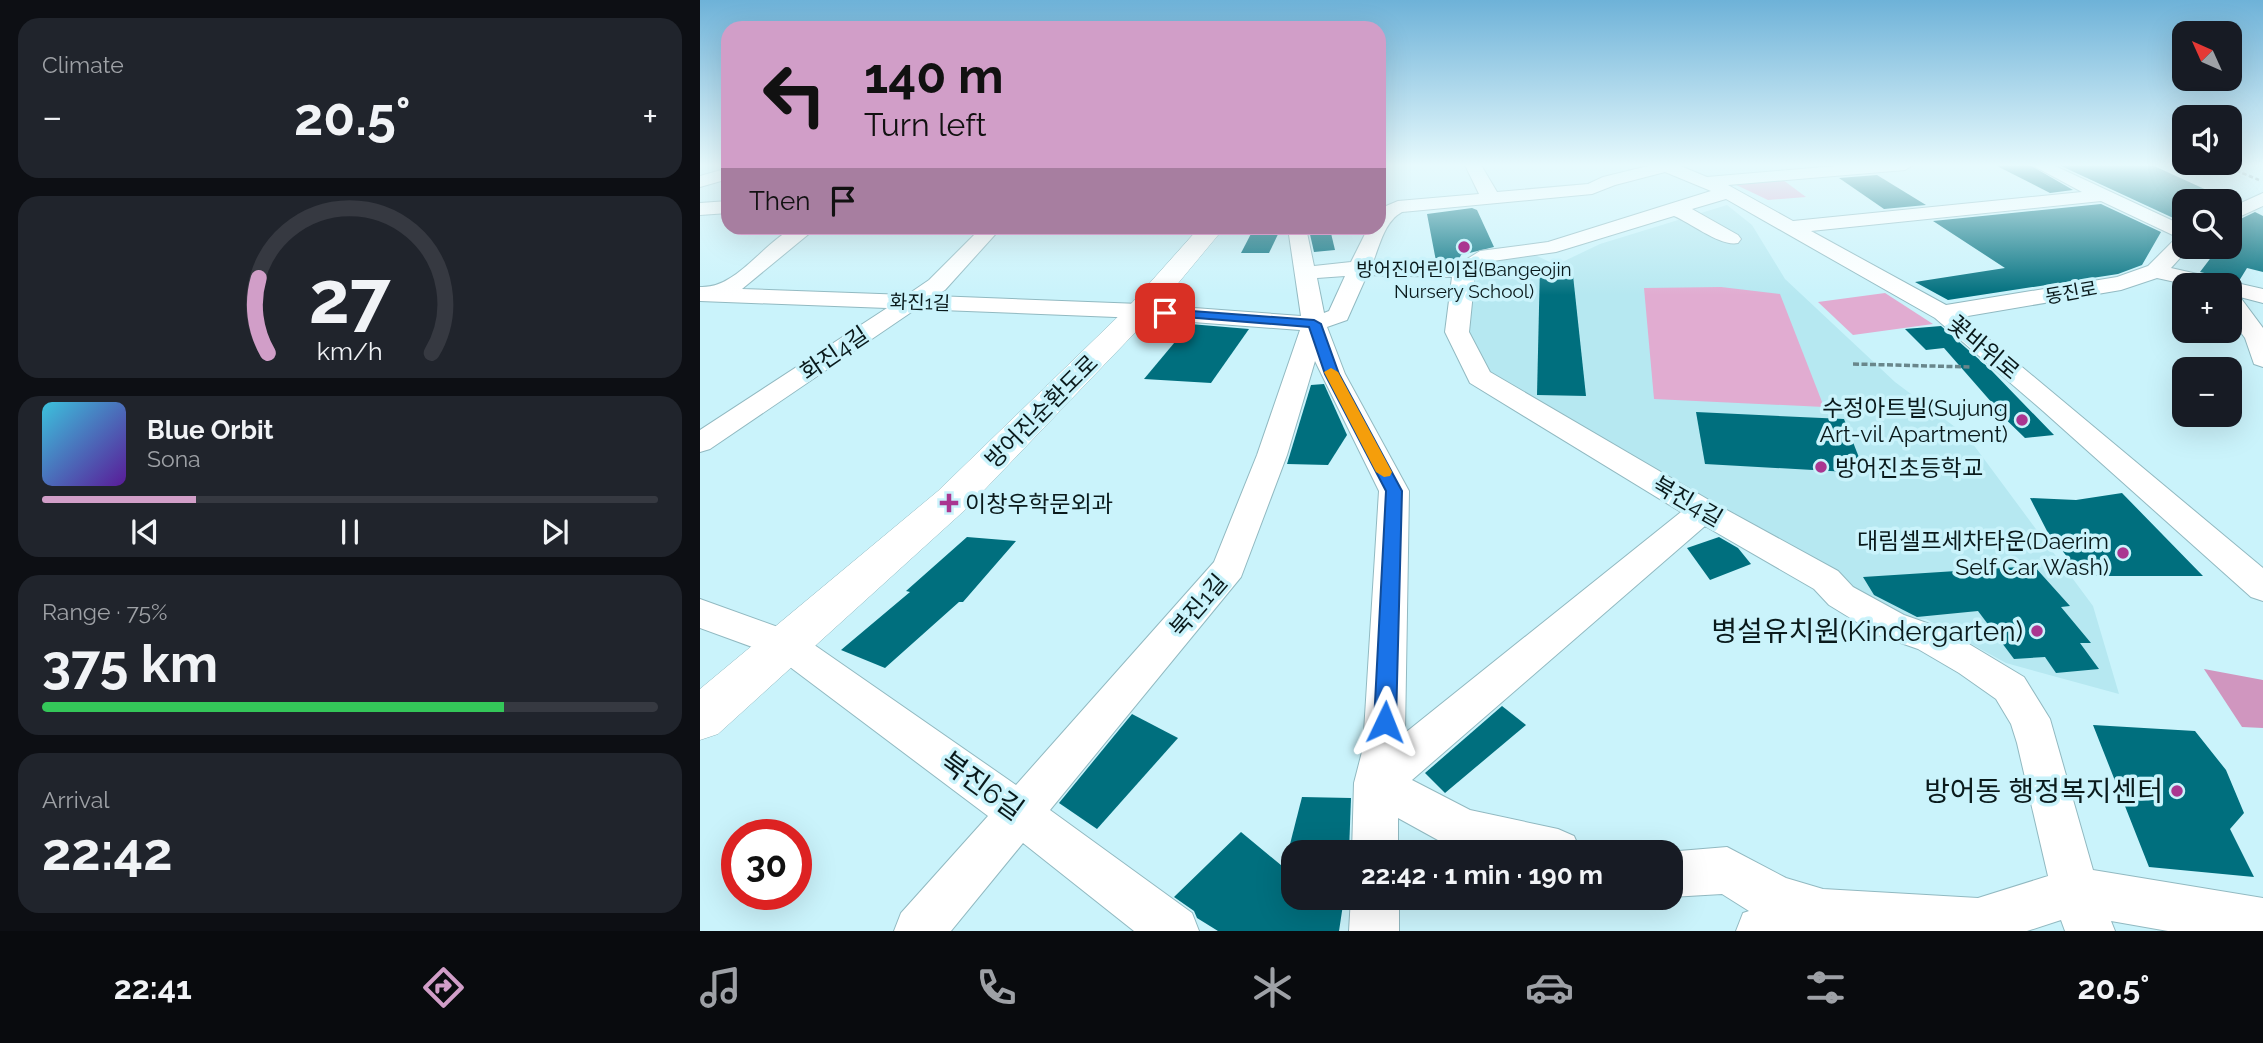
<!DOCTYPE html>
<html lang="en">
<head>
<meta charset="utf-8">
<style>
  body { margin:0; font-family:Raleway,"Noto Sans KR",sans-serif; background:#20242c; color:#f1f3f6; height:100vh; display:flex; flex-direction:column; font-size:26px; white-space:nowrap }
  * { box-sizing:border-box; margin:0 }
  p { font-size:23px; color:#9ea1a6 }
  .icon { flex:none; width:38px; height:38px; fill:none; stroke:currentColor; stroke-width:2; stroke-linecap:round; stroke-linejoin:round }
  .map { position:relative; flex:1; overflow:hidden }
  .drawer { display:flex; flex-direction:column; gap:18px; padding:18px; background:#0d0f14; width:700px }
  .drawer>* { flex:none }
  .top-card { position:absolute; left:21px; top:21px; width:665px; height:214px; border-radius:21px; box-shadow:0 7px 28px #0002; background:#d19ec8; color:#111; overflow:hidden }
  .needle { width:46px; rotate:315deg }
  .fabs { position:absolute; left:1472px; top:21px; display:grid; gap:14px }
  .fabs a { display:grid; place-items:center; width:70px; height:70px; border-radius:14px; background:#171b24; box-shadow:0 7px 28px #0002; font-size:35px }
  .speed { position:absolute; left:21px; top:819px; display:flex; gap:14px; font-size:35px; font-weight:700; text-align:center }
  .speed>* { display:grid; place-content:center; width:91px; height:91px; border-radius:50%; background:#171b24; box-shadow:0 7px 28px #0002; line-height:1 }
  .speed .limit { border:10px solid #d22; background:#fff; color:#111 }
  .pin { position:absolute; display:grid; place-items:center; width:60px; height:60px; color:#fff; margin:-30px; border-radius:14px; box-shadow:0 4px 10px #0006 }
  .me { position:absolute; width:77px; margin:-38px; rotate:2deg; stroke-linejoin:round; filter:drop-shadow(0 0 5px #0008) }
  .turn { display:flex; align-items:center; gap:24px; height:147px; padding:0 28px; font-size:32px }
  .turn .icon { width:91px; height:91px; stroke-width:2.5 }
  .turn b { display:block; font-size:49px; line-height:60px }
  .then { display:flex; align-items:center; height:66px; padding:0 28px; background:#0003; gap:14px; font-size:26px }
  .big { font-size:52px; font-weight:700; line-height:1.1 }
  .drawer .widget { flex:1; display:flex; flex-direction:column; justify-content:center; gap:10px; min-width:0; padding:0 24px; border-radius:21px; background:#20242c }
  .drawer .dial { align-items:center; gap:0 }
  .dial svg { height:182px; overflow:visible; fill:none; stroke:#363941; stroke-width:7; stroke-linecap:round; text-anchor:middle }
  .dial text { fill:#f1f3f6; stroke:none }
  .song { display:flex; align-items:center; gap:21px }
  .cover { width:84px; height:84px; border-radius:10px; background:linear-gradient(135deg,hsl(190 70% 55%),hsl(270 70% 35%)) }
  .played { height:7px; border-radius:4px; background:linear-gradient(90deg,#d19ec8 25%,#363941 25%) }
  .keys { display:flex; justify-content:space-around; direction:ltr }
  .heat { display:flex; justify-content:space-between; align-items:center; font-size:38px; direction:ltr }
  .charge { height:10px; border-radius:5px; background:linear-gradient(90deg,#34c759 75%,#363941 0) }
  .trip { position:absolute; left:581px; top:840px; width:402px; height:70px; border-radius:21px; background:#171b24; box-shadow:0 7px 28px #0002; font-weight:700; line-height:70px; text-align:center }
  .dock { display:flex; height:112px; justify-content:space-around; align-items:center; background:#090b0e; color:#9ea1a6 }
  .dock .icon { width:49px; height:49px }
  .dock .current { color:#d19ec8 }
  .dock b { font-size:32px; color:#f1f3f6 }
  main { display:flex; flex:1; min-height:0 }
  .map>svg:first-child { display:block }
  .built { fill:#b6e8f1 }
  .green { fill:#e1acd1 }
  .forest { fill:#d096bf }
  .building { fill:#006f7e }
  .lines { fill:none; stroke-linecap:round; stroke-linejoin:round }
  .minor-casing { stroke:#91b9c1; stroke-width:2 }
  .major-casing { stroke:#91b9c1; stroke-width:1 }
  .path-far1 { stroke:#69868b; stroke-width:2.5; stroke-dasharray:4.5 2.5; stroke-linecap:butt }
  .path { stroke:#69868b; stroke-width:3.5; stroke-dasharray:6 2.5; stroke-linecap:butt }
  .minor { fill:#fff; fill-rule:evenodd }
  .major { fill:#fff; fill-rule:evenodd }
  .route { fill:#1a73e8; stroke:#114b97; stroke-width:2 }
  .slow { fill:#f59e0b }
  .poi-dot { fill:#aa3690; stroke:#caf3fb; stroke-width:2.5 }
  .labels { text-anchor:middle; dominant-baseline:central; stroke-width:7; stroke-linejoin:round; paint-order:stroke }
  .far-poi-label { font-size:19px; fill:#0a1a1c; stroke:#caf3fb }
  .far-street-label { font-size:19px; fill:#0a1a1c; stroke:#caf3fb }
  .street-label { font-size:23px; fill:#0a1a1c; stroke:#caf3fb }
  .poi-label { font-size:23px; fill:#0a1a1c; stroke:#caf3fb; text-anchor:end }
  .near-poi-label { font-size:28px; fill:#0a1a1c; stroke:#caf3fb; text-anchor:end }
  .near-street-label { font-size:28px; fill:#0a1a1c; stroke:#caf3fb }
</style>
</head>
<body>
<main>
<section class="drawer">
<div class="widget"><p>Climate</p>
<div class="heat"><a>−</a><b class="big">20.5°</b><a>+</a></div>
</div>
<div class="widget dial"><svg viewBox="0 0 100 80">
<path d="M14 69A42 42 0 1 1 86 69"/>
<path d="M14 69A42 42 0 0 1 10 36" stroke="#d19ec8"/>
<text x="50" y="56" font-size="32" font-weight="700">27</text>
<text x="50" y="72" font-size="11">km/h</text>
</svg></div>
<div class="widget">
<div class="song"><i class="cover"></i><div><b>Blue Orbit</b><p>Sona</p></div></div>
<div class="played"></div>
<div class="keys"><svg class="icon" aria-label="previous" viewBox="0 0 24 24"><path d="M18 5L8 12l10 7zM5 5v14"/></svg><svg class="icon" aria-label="pause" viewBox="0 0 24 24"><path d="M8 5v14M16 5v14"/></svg><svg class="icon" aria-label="next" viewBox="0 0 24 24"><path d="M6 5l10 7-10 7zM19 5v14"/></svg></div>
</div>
<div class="widget"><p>Range · 75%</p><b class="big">375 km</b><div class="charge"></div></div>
<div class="widget"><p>Arrival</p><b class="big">22:42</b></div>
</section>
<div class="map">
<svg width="1563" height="931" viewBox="0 0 1563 931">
  <rect width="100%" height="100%" fill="#caf3fb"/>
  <polygon class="built" points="1027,205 1052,225 1085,279 1195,382 1267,436 1393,606 1419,694 1306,663 1226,619 1187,621 1171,609 1142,576 788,373 766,324 779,265 787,258 833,254 856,265 900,244"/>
  <g class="green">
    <polygon points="1079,177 1106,197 1068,200 1030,182"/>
    <polygon points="1021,287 1080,294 1124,407 954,399 944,288"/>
    <polygon points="1185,293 1233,324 1153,335 1118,302"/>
  </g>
  <polygon class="forest" points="1504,669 1563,680 1563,728 1542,727"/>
  <g class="building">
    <polygon points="1295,165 1330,165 1373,190 1350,193"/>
    <polygon points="1359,165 1452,165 1535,203 1530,205 1530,201 1484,201 1484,223"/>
    <polygon points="1177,175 1226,205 1184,209 1139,178"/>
    <polygon points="1401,204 1461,232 1442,265 1418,274 1248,300 1215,282 1305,268 1233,221"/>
    <polygon points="772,208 777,210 794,247 761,255 758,261 736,261 727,214"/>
    <polygon points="1555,212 1563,216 1563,272 1547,268 1539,281 1500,272 1519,247 1530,247 1530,224"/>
    <polygon points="554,228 581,228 569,253 541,253"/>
    <polygon points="630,229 635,250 614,252 609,230"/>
    <polygon points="840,265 872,266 886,396 837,395"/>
    <polygon points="490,324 549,329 511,383 444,379"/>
    <polygon points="1241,326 1290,369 1354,435 1325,438 1290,404 1293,404 1244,348 1226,350 1205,329"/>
    <polygon points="624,384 647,435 628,465 587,464 611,385"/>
    <polygon points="996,412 1144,419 1165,473 1005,464"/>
    <polygon points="1422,493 1503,576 1382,576 1347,531 1330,498 1376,500"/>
    <polygon points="267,537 316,541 263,602 259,602 185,668 141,650 210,592 206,591"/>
    <polygon points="1019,537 1038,548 1051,564 1010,580 987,548"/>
    <polygon points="1334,566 1370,606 1361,607 1391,643 1380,643 1399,669 1356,673 1345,657 1314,659 1278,611 1217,617 1174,595 1163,577"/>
    <polygon points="802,706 826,725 745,793 725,773"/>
    <polygon points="432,714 478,738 397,829 359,803"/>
    <polygon points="1393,725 1495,731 1526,770 1544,813 1530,829 1554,877 1449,867"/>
    <polygon points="602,797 651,798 649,852 588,852"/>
    <polygon points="541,832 593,875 593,898 644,898 639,931 518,931 497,918 494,911 474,897"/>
  </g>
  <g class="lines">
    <g class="minor-casing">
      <g id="minor">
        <path d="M765,165H781L797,192L888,184L903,177L952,165H978L1007,177L1147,165H1213L1205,170L1028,185L1093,221L1382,192L1332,165H1353L1484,226V247H1490L1471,268L1563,289V303L1540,297L1563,328V367L1554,364L1545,338L1530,318V285H1489L1457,278L1421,290L1262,317L1563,568V601L1551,597L1343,411L1235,318L1026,199L992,209L1038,235L1041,239L1038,243C1021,247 991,223 974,216L856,252L793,261L775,273L769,332L790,372L1014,503L1138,571L1153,587L1204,615L1244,629L1324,677L1350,719L1393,870L1563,898V931H1468L1411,921L1415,931H1365L1361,920L1327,931H1036L1043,913L1049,911L1022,894L971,897V852H967L1027,847L1086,878L1123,889L1278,898L1348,876L1317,743L1311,724L1296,699L1259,673L1218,649L1178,635L1129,605L1114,589L1005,526L712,780L770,810L858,829L874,836L881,852H766L747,845L698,818V852H652L654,783L663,748L679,491L615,361L587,455L541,577L350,810L492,913L499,931H434L323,843L251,931H194L201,913L288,816L74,655L0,628V599L100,635L316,785L514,562L557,455L600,330L440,318L216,309L10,449L0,452V430L187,308L0,301V287C37,289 63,242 94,228C100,226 110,228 116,228L42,289L207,295L229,280L281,228H301L245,290L235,296L440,304L601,316L588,228H606L614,266L651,262L668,228H679V209L698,201L779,194ZM965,172L1011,191L848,242L780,251L759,264L673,262C680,244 685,221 702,212L892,194L915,185ZM1401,201L1477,237L1448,266L1417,277L1246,305L1111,231ZM667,275L752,277L745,332L770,383L981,512L705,733L709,491L645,374L627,327L647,320ZM645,276L629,311L624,313L617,278Z"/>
        <polygon points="28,168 28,179 0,187 0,176"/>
        <polygon points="1563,193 1563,206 1530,221 1530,208"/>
        <polygon points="28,201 28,213 0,215 0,203"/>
        <polygon points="651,898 699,898 699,931 649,931"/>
      </g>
    </g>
    <g class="major-casing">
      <polygon id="major" points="499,228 524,228 450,317 266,509 18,734 0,740 0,689 238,491 430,305"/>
    </g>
    <polyline class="path-far1" points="1523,165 1559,180"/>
    <polyline class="path" points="1153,364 1271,367"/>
    <use href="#minor" class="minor"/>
    <use href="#major" class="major"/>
  </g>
  <linearGradient id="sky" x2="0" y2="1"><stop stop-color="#6eb2d8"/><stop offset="0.56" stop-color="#e7fafd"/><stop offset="1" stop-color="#e7fafd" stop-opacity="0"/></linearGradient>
  <rect width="1563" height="295" fill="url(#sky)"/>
  <polygon class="route" points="465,309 614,320 621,324 639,374 702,491 696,722 692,729 685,732 677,729 674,722 686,491 625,374 609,327 460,315 460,310"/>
  <polygon class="slow" points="631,368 638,372 692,472 690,476 684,477 676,472 624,372"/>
  <g class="poi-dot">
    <circle cx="764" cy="247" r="7"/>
    <circle cx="1322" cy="420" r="7"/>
    <circle cx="1121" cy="467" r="7"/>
    <path d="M245.5 492.5h7v7h7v7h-7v7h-7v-7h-7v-7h7z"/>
    <circle cx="1423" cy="553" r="7"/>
    <circle cx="1337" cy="631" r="7"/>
    <circle cx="1477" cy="791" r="7"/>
  </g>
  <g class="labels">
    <g class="far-poi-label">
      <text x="764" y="269">방어진어린이집(Bangeojin<tspan x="764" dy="22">Nursery School)</tspan></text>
    </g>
    <g class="far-street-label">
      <text transform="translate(1371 292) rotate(-10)">동진로</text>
      <text transform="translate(220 302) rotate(2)">화진1길</text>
    </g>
    <g class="street-label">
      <text transform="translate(1284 347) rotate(40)">꽃바위로</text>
      <text transform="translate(134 353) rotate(-34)">화진4길</text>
      <text transform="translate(341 411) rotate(-45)">방어진순환도로</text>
      <text transform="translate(988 501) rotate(30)">북진4길</text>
      <text transform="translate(498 605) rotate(-49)">북진1길</text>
    </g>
    <g class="poi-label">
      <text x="1308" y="407">수정아트빌(Sujung<tspan x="1308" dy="26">Art-vil Apartment)</tspan></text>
      <text x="1135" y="467" text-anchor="start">방어진초등학교</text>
      <text x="265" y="503" text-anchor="start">이창우학문외과</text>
      <text x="1409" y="540">대림셀프세차타운(Daerim<tspan x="1409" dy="26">Self Car Wash)</tspan></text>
    </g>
    <g class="near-poi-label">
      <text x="1323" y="631">병설유치원(Kindergarten)</text>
      <text x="1463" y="791">방어동 행정복지센터</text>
    </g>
    <g class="near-street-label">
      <text transform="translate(282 786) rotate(36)">북진6길</text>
    </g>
  </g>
</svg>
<div class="fabs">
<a><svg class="needle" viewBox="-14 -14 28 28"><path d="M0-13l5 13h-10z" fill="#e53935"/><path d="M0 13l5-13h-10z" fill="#9ea1a6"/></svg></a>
<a><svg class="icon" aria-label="sound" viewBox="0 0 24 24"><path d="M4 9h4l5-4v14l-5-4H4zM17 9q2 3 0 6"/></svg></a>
<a><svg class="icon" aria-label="search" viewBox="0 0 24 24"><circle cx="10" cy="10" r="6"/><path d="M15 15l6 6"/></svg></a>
<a>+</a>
<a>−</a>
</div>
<div class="speed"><div class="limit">30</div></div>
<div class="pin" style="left:465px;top:313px;background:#d93025"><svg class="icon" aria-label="arrive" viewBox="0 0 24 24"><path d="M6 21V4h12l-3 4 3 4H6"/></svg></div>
<svg class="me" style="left:685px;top:722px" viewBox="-20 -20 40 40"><path d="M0-17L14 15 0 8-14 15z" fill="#1a73e8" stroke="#fff" stroke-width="4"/></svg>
<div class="trip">22:42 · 1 min · 190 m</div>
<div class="top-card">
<div class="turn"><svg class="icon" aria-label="left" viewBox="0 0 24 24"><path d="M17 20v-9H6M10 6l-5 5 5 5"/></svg><div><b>140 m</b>Turn left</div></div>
<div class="then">Then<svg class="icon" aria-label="arrive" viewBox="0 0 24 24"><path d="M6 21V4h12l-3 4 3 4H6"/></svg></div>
</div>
</div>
</main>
<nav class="dock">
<b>22:41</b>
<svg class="icon current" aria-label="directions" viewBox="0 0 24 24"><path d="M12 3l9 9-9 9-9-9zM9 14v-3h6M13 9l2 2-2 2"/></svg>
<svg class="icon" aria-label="music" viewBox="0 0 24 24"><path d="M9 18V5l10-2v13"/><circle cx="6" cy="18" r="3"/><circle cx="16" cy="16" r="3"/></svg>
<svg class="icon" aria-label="phone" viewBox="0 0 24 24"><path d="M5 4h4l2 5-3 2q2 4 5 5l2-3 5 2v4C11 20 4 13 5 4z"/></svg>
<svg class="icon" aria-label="climate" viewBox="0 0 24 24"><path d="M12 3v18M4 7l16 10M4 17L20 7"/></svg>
<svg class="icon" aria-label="car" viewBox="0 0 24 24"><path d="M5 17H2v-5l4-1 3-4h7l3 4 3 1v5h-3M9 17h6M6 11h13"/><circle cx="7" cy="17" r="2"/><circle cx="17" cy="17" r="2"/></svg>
<svg class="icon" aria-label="filters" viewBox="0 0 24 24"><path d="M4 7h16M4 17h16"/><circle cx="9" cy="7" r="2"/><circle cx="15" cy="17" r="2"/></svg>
<b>20.5°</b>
</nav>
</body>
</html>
